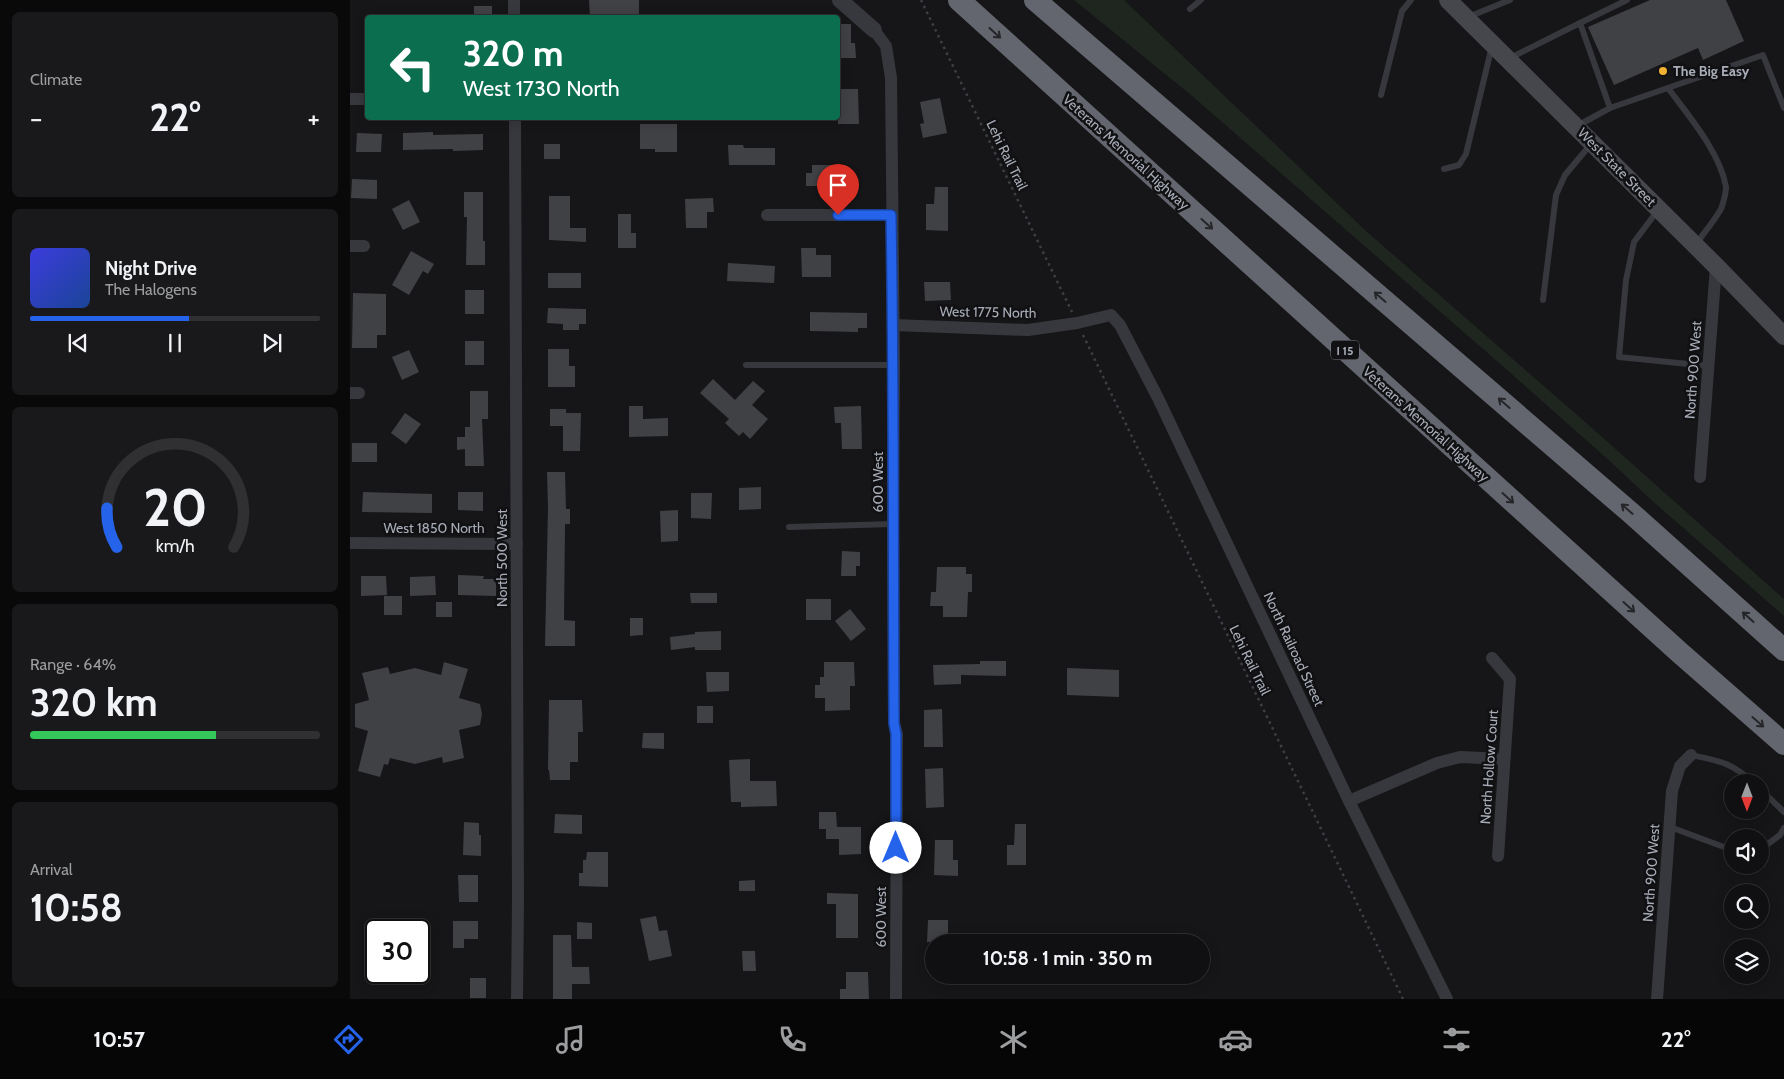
<!DOCTYPE html>
<html lang="en">
<head>
<meta charset="utf-8">
<style>
  body { margin:0; font-family:Cabin,sans-serif; background:#19191b; color:#f1f3f6; height:100vh; display:flex; flex-direction:column; font-size:19px; white-space:nowrap }
  * { box-sizing:border-box; margin:0 }
  p { font-size:16px; color:#9c9d9f }
  .icon { flex:none; width:28px; height:28px; fill:none; stroke:currentColor; stroke-width:2; stroke-linecap:round; stroke-linejoin:round }
  .map { position:relative; flex:1; overflow:hidden }
  .details { display:flex; flex-direction:column; gap:12px; padding:12px; background:#09090a; width:350px }
  .details>* { flex:none }
  .hud { position:absolute; left:15px; top:15px; width:475px; height:105px; border-radius:5px; box-shadow:0 2px 12px #0003,0 0 0 1px #303032; background:#0b6e4f; color:#fff; overflow:hidden }
  .needle { width:32px; rotate:180deg }
  .tools { position:absolute; left:1374px; top:774px; display:grid; gap:10px }
  .tools a { display:grid; place-items:center; width:45px; height:45px; border-radius:50%; background:#101012; box-shadow:0 2px 12px #0003,0 0 0 1px #303032; font-size:25px }
  .speed { position:absolute; left:15px; top:919px; display:flex; gap:10px; font-size:25px; font-weight:700; text-align:center }
  .speed>* { display:grid; place-content:center; width:65px; height:65px; border-radius:50%; background:#101012; box-shadow:0 2px 12px #0003,0 0 0 1px #303032; line-height:1 }
  .speed .limit { border:2px solid #111; border-radius:8px; background:#fff; color:#111 }
  .pin { position:absolute; display:grid; place-items:center; width:42px; height:42px; color:#fff; margin:-51px -21px; border-radius:50% 50% 50% 0; rotate:-45deg; box-shadow:0 0 5px #0007 }
  .pin .icon { rotate:45deg }
  .me { position:absolute; width:55px; margin:-28px; rotate:0deg; stroke-linejoin:round; filter:drop-shadow(0 0 4px #0008) }
  .turn { display:flex; align-items:center; gap:18px; height:105px; padding:0 15px; font-size:22px }
  .turn .icon { width:65px; height:65px; stroke-width:2.5 }
  .turn b { display:block; font-size:35px; line-height:42px }
  .big { font-size:38px; font-weight:700; line-height:1.1 }
  .details .card { flex:1; display:flex; flex-direction:column; justify-content:center; gap:8px; min-width:0; padding:0 18px; border-radius:8px; background:#19191b }
  .details .dial { align-items:center; gap:0 }
  .dial svg { height:130px; overflow:visible; fill:none; stroke:#303032; stroke-width:7; stroke-linecap:round; text-anchor:middle }
  .dial text { fill:#f1f3f6; stroke:none }
  .song { display:flex; align-items:center; gap:15px }
  .cover { width:60px; height:60px; border-radius:8px; background:linear-gradient(135deg,hsl(240 70% 55%),hsl(220 70% 35%)) }
  .played { height:5px; border-radius:2px; background:linear-gradient(90deg,#2563eb 55%,#303032 55%) }
  .keys { display:flex; justify-content:space-around; direction:ltr }
  .heat { display:flex; justify-content:space-between; align-items:center; font-size:28px; direction:ltr }
  .charge { height:8px; border-radius:4px; background:linear-gradient(90deg,#34c759 64%,#303032 0) }
  .trip { position:absolute; left:575px; top:934px; width:285px; height:50px; border-radius:25px; background:#101012; box-shadow:0 2px 12px #0003,0 0 0 1px #303032; font-weight:700; line-height:50px; text-align:center }
  .tab-bar { display:flex; height:80px; justify-content:space-around; align-items:center; background:#060607; color:#9c9d9f }
  .tab-bar .icon { width:35px; height:35px }
  .tab-bar .selected { color:#2563eb }
  .tab-bar b { font-size:22px; color:#f1f3f6 }
  main { display:flex; flex:1; min-height:0 }
  .map>svg:first-child { display:block }
  .green { fill:#1e261f }
  .building { fill:#404145 }
  .lines { fill:none; stroke-linecap:round; stroke-linejoin:round }
  .path { stroke:#3d3f44; stroke-width:2.5; stroke-dasharray:2.5 4; stroke-linecap:butt }
  .service { stroke:#37383d; stroke-width:6 }
  .minor { stroke:#37383d; stroke-width:12 }
  .tertiary { stroke:#37383d; stroke-width:16 }
  .secondary { stroke:#45474d; stroke-width:18 }
  .motorway { stroke:#63666e; stroke-width:22 }
  .oneway { stroke:#26262a }
  .route-casing { stroke:#184099; stroke-width:12 }
  .route { stroke:#2563eb; stroke-width:9 }
  .poi-dot { fill:#f2b134; stroke:#111113; stroke-width:2 }
  .labels { text-anchor:middle; dominant-baseline:central; stroke-width:5; stroke-linejoin:round; paint-order:stroke }
  .shield { fill:#111113; stroke:#7b7e86; stroke-width:1 }
  .shield-label { font-size:12px; font-weight:bold; fill:#a8adb8 }
  .poi-label { font-size:14px; font-weight:bold; fill:#a8adb8; stroke:#111113; text-anchor:start }
  .street-label { font-size:14px; fill:#a8adb8; stroke:#111113 }
</style>
</head>
<body>
<main>
<section class="details">
<div class="card"><p>Climate</p>
<div class="heat"><a>−</a><b class="big">22°</b><a>+</a></div>
</div>
<div class="card">
<div class="song"><i class="cover"></i><div><b>Night Drive</b><p>The Halogens</p></div></div>
<div class="played"></div>
<div class="keys"><svg class="icon" aria-label="previous" viewBox="0 0 24 24"><path d="M18 5L8 12l10 7zM5 5v14"/></svg><svg class="icon" aria-label="pause" viewBox="0 0 24 24"><path d="M8 5v14M16 5v14"/></svg><svg class="icon" aria-label="next" viewBox="0 0 24 24"><path d="M6 5l10 7-10 7zM19 5v14"/></svg></div>
</div>
<div class="card dial"><svg viewBox="0 0 100 80">
<path d="M14 69A42 42 0 1 1 86 69"/>
<path d="M14 69A42 42 0 0 1 8 45" stroke="#2563eb"/>
<text x="50" y="56" font-size="32" font-weight="700">20</text>
<text x="50" y="72" font-size="11">km/h</text>
</svg></div>
<div class="card"><p>Range · 64%</p><b class="big">320 km</b><div class="charge"></div></div>
<div class="card"><p>Arrival</p><b class="big">10:58</b></div>
</section>
<div class="map">
<svg width="1434" height="999" viewBox="0 0 1434 999">
  <rect width="100%" height="100%" fill="#161618"/>
  <polygon class="green" points="724,0 774,0 1016,231 1242,428 1434,599 1434,616 1299,498 1262,463 1148,362 841,95"/>
  <g class="building">
    <polygon points="239,0 289,0 289,18 240,18"/>
    <polygon points="1300,0 1376,0 1394,41 1353,60 1348,48 1264,85 1238,27"/>
    <rect x="124" y="6" width="18" height="12"/>
    <polygon points="488,24 501,24 501,43 505,43 506,58 488,58"/>
    <polygon points="490,89 508,89 509,124 488,124 488,108 490,108"/>
    <polygon points="590,98 597,133 573,138 570,124 574,123 570,102"/>
    <polygon points="290,124 327,124 327,152 305,152 305,149 290,149"/>
    <polygon points="83,132 83,135 133,134 133,150 103,151 103,149 53,150 53,133"/>
    <polygon points="7,133 32,134 31,152 6,152"/>
    <rect x="194" y="144" width="16" height="15"/>
    <polygon points="378,145 393,145 394,148 425,148 425,165 379,165"/>
    <polygon points="462,165 493,165 493,186 456,186 456,173 462,173"/>
    <polygon points="2,179 27,180 27,199 1,198"/>
    <polygon points="585,187 598,187 598,231 576,230 576,204 584,204"/>
    <polygon points="114,192 133,192 133,241 135,241 135,265 116,265 117,217 114,217"/>
    <polygon points="199,196 220,196 220,228 236,228 236,242 199,240"/>
    <polygon points="363,198 364,212 357,212 357,228 336,228 335,199"/>
    <polygon points="59,200 70,222 53,230 42,209"/>
    <polygon points="268,214 281,214 281,233 286,233 286,248 268,248"/>
    <polygon points="451,248 466,248 466,255 481,255 481,277 452,277"/>
    <polygon points="61,251 84,264 78,274 73,271 59,295 42,285"/>
    <polygon points="378,263 425,266 424,283 377,281"/>
    <rect x="198" y="273" width="33" height="15"/>
    <polygon points="574,282 600,282 601,300 575,301"/>
    <rect x="115" y="290" width="19" height="24"/>
    <polygon points="3,293 36,294 36,335 27,335 27,348 2,348"/>
    <polygon points="198,308 236,309 236,324 229,324 229,330 213,330 213,324 197,323"/>
    <polygon points="460,312 517,313 517,328 508,328 508,332 460,331"/>
    <rect x="115" y="341" width="19" height="24"/>
    <polygon points="198,349 219,349 219,366 225,366 225,387 198,387"/>
    <polygon points="59,350 69,372 52,380 42,357"/>
    <polygon points="363,379 385,400 403,381 415,391 402,405 418,419 400,439 393,432 389,436 375,423 379,419 350,393"/>
    <polygon points="120,391 138,391 138,419 132,419 134,466 115,466 115,449 107,450 107,437 115,437 115,427 120,427"/>
    <polygon points="279,406 293,406 293,419 318,418 318,436 279,437"/>
    <polygon points="511,406 512,449 492,449 491,423 485,423 484,407"/>
    <polygon points="200,409 216,409 216,413 231,413 230,451 213,451 213,426 200,426"/>
    <polygon points="55,413 71,424 56,444 41,433"/>
    <rect x="2" y="443" width="25" height="19"/>
    <polygon points="197,472 215,472 216,509 220,509 220,524 215,524 214,620 225,621 225,646 195,646 198,508"/>
    <polygon points="411,487 411,509 389,510 389,488"/>
    <polygon points="13,492 82,494 82,513 12,512"/>
    <polygon points="108,492 133,492 133,511 108,510"/>
    <polygon points="341,493 362,493 361,519 341,518"/>
    <polygon points="328,510 328,541 311,542 310,511"/>
    <polygon points="492,551 510,552 510,566 506,566 506,576 491,576"/>
    <polygon points="587,567 616,567 616,574 622,574 622,592 618,592 617,617 593,617 593,606 580,606 581,592 586,592"/>
    <polygon points="108,575 134,576 133,579 146,579 146,596 108,595"/>
    <polygon points="11,576 36,576 37,595 11,596"/>
    <polygon points="85,576 86,595 60,596 60,577"/>
    <polygon points="340,593 367,593 367,603 341,603"/>
    <rect x="34" y="596" width="18" height="19"/>
    <rect x="456" y="599" width="25" height="21"/>
    <rect x="86" y="602" width="16" height="15"/>
    <polygon points="500,609 516,629 501,641 485,621"/>
    <polygon points="280,618 293,618 293,635 280,636"/>
    <polygon points="371,631 371,650 345,650 345,647 321,650 320,637 345,634 345,632"/>
    <polygon points="630,661 656,661 656,676 611,675 611,684 584,685 583,665 630,664"/>
    <polygon points="94,662 118,669 109,698 130,704 132,714 130,725 109,730 114,758 93,763 92,757 65,764 40,758 38,765 34,764 30,777 8,771 18,731 5,727 5,704 19,700 12,673 38,667 40,674 65,668 91,675"/>
    <polygon points="474,662 504,662 505,686 500,686 500,710 475,711 475,698 465,698 465,685 470,685 470,677 474,677"/>
    <polygon points="717,668 769,670 769,697 717,695"/>
    <polygon points="356,672 379,672 379,691 357,692"/>
    <polygon points="199,700 232,700 233,732 228,732 228,762 220,762 220,780 200,780 199,770 198,770"/>
    <rect x="347" y="706" width="16" height="17"/>
    <polygon points="592,709 593,747 574,747 574,710"/>
    <polygon points="293,733 314,733 314,749 292,748"/>
    <polygon points="400,759 400,781 426,781 427,806 391,807 391,802 381,802 379,760"/>
    <polygon points="593,768 594,807 576,808 575,769"/>
    <polygon points="469,812 486,812 487,827 511,827 511,854 489,855 489,839 476,839 476,829 469,829"/>
    <polygon points="205,814 232,815 232,834 204,833"/>
    <polygon points="114,822 129,823 129,835 131,835 131,856 113,855"/>
    <polygon points="665,824 676,824 676,865 657,865 657,845 664,845"/>
    <polygon points="585,840 603,840 603,860 608,860 608,876 584,875"/>
    <polygon points="237,852 258,852 258,887 229,886 229,873 233,873 233,860 236,860"/>
    <polygon points="108,875 128,875 128,902 109,902"/>
    <polygon points="405,880 405,891 389,891 389,881"/>
    <polygon points="477,893 508,894 508,938 486,938 486,904 477,904"/>
    <polygon points="306,916 309,931 317,930 322,956 299,961 290,919"/>
    <polygon points="578,920 598,920 598,942 577,942"/>
    <polygon points="103,921 128,921 128,939 114,939 114,948 103,948"/>
    <polygon points="227,922 242,923 242,939 227,939"/>
    <polygon points="203,935 221,935 222,967 239,967 240,984 222,984 222,999 203,999"/>
    <polygon points="392,951 405,951 406,971 393,971"/>
    <polygon points="496,972 518,972 519,999 490,999 490,989 496,989"/>
    <rect x="120" y="978" width="16" height="20"/>
  </g>
  <g class="lines">
    <g class="path">
      <polyline points="571,0 722,312"/>
      <polyline points="733,335 1053,999"/>
    </g>
    <g class="service">
      <polyline points="840,9 851,0"/>
      <polyline points="1118,17 1160,0"/>
      <polyline points="1230,23 1277,0"/>
      <polyline points="1160,58 1230,23 1260,108"/>
      <path d="M1318,88C1338,115 1370,152 1376,187C1376,193 1373,204 1371,209C1364,221 1354,233 1346,244"/>
      <polyline points="1031,95 1052,11 1061,0"/>
      <polyline points="1227,126 1260,108 1413,55 1434,108"/>
      <polyline points="1094,169 1109,165 1116,154 1142,46"/>
      <polyline points="1308,210 1284,242 1276,280 1269,357 1358,366"/>
      <polyline points="1193,300 1206,195 1215,175 1241,144"/>
      <polyline points="396,365 544,365"/>
      <polyline points="439,527 543,524"/>
      <path d="M1341,755C1370,761 1380,762 1403,782"/>
      <polyline points="1410,789 1434,812"/>
      <polyline points="1320,827 1382,850"/>
      <polyline points="1410,850 1430,835 1434,828"/>
    </g>
    <g class="minor">
      <polyline points="164,0 164,18"/>
      <polyline points="524,30 536,46 541,78 544,365 543,524 544,723 547,734 546,999"/>
      <polyline points="0,99 18,99"/>
      <polyline points="165,118 168,900 167,999"/>
      <polyline points="417,215 541,215"/>
      <polyline points="0,246 14,246"/>
      <polyline points="543,325 678,330 727,323 761,315 770,325 808,398 999,801 1097,999"/>
      <polyline points="0,393 9,393"/>
      <polyline points="1350,477 1366,266"/>
      <polyline points="0,543 167,544"/>
      <polyline points="1142,658 1160,679 1148,856"/>
      <polyline points="999,801 1087,763 1110,757 1154,759"/>
      <polyline points="1307,999 1322,791 1330,766 1341,755"/>
    </g>
    <polyline class="tertiary" points="490,0 524,30"/>
    <polyline class="secondary" points="1098,0 1366,266 1434,336"/>
    <g class="motorway">
      <polyline points="609,0 1329,652 1434,744"/>
      <polyline points="685,0 1281,513 1434,650"/>
    </g>
  </g>
  <defs><path id="oneway-shaft" d="M-6 0H5M1.5-3L5.5 0L1.5 3" fill="none" stroke-width="1.6" stroke-linecap="round" stroke-linejoin="round" transform="scale(1.25)"/></defs>
  <g class="oneway">
    <use href="#oneway-shaft" transform="translate(645 33) rotate(42)"/>
    <use href="#oneway-shaft" transform="translate(857 224) rotate(42)"/>
    <use href="#oneway-shaft" transform="translate(1030 297) rotate(-139)"/>
    <use href="#oneway-shaft" transform="translate(1154 403) rotate(-139)"/>
    <use href="#oneway-shaft" transform="translate(1158 498) rotate(42)"/>
    <use href="#oneway-shaft" transform="translate(1277 509) rotate(-139)"/>
    <use href="#oneway-shaft" transform="translate(1279 607) rotate(42)"/>
    <use href="#oneway-shaft" transform="translate(1398 617) rotate(-138)"/>
    <use href="#oneway-shaft" transform="translate(1408 722) rotate(41)"/>
  </g>
  <g class="lines">
    <g class="route-casing">
      <path id="route" d="M488,215H541C544,384 543,553 544,723L546,734V848"/>
    </g>
    <use href="#route" class="route"/>
  </g>
  <circle class="poi-dot" cx="1313" cy="71" r="5"/>
  <g class="labels">
    <rect class="shield" x="981" y="340.5" width="28" height="19" rx="4"/>
    <g class="shield-label">
      <text x="995" y="350">I 15</text>
    </g>
    <g class="poi-label">
      <text x="1323" y="71">The Big Easy</text>
    </g>
    <g class="street-label">
      <text transform="translate(776 152) rotate(42)">Veterans Memorial Highway</text>
      <text transform="translate(657 155) rotate(64)">Lehi Rail Trail</text>
      <text transform="translate(1267 167) rotate(45)">West State Street</text>
      <text transform="translate(638 312) rotate(1)">West 1775 North</text>
      <text transform="translate(1343 370) rotate(-86)">North 900 West</text>
      <text transform="translate(1076 424) rotate(42)">Veterans Memorial Highway</text>
      <text transform="translate(528 482) rotate(-90)">600 West</text>
      <text x="84" y="528">West 1850 North</text>
      <text transform="translate(152 558) rotate(-90)">North 500 West</text>
      <text transform="translate(944 649) rotate(65)">North Railroad Street</text>
      <text transform="translate(900 660) rotate(64)">Lehi Rail Trail</text>
      <text transform="translate(1139 767) rotate(-86)">North Hollow Court</text>
      <text transform="translate(1301 873) rotate(-86)">North 900 West</text>
      <text transform="translate(531 917) rotate(-90)">600 West</text>
    </g>
  </g>
</svg>
<div class="tools">
<a><svg class="needle" viewBox="-14 -14 28 28"><path d="M0-13l5 13h-10z" fill="#e53935"/><path d="M0 13l5-13h-10z" fill="#9c9d9f"/></svg></a>
<a><svg class="icon" aria-label="sound" viewBox="0 0 24 24"><path d="M4 9h4l5-4v14l-5-4H4zM17 9q2 3 0 6"/></svg></a>
<a><svg class="icon" aria-label="search" viewBox="0 0 24 24"><circle cx="10" cy="10" r="6"/><path d="M15 15l6 6"/></svg></a>
<a><svg class="icon" aria-label="layers" viewBox="0 0 24 24"><path d="M12 4l9 5-9 5-9-5zM3 14l9 5 9-5"/></svg></a>
</div>
<div class="speed"><div class="limit">30</div></div>
<div class="pin" style="left:488px;top:215px;background:#d93025"><svg class="icon" aria-label="arrive" viewBox="0 0 24 24"><path d="M6 21V4h12l-3 4 3 4H6"/></svg></div>
<svg class="me" style="left:546px;top:848px" viewBox="-20 -20 40 40"><circle r="19" fill="#fff"/><path d="M0-13L10 11 0 6-10 11z" fill="#2563eb"/></svg>
<div class="trip">10:58 · 1 min · 350 m</div>
<div class="hud">
<div class="turn"><svg class="icon" aria-label="left" viewBox="0 0 24 24"><path d="M17 20v-9H6M10 6l-5 5 5 5"/></svg><div><b>320 m</b>West 1730 North</div></div>
</div>
</div>
</main>
<nav class="tab-bar">
<b>10:57</b>
<svg class="icon selected" aria-label="directions" viewBox="0 0 24 24"><path d="M12 3l9 9-9 9-9-9zM9 14v-3h6M13 9l2 2-2 2"/></svg>
<svg class="icon" aria-label="music" viewBox="0 0 24 24"><path d="M9 18V5l10-2v13"/><circle cx="6" cy="18" r="3"/><circle cx="16" cy="16" r="3"/></svg>
<svg class="icon" aria-label="phone" viewBox="0 0 24 24"><path d="M5 4h4l2 5-3 2q2 4 5 5l2-3 5 2v4C11 20 4 13 5 4z"/></svg>
<svg class="icon" aria-label="climate" viewBox="0 0 24 24"><path d="M12 3v18M4 7l16 10M4 17L20 7"/></svg>
<svg class="icon" aria-label="car" viewBox="0 0 24 24"><path d="M5 17H2v-5l4-1 3-4h7l3 4 3 1v5h-3M9 17h6M6 11h13"/><circle cx="7" cy="17" r="2"/><circle cx="17" cy="17" r="2"/></svg>
<svg class="icon" aria-label="filters" viewBox="0 0 24 24"><path d="M4 7h16M4 17h16"/><circle cx="9" cy="7" r="2"/><circle cx="15" cy="17" r="2"/></svg>
<b>22°</b>
</nav>
</body>
</html>
